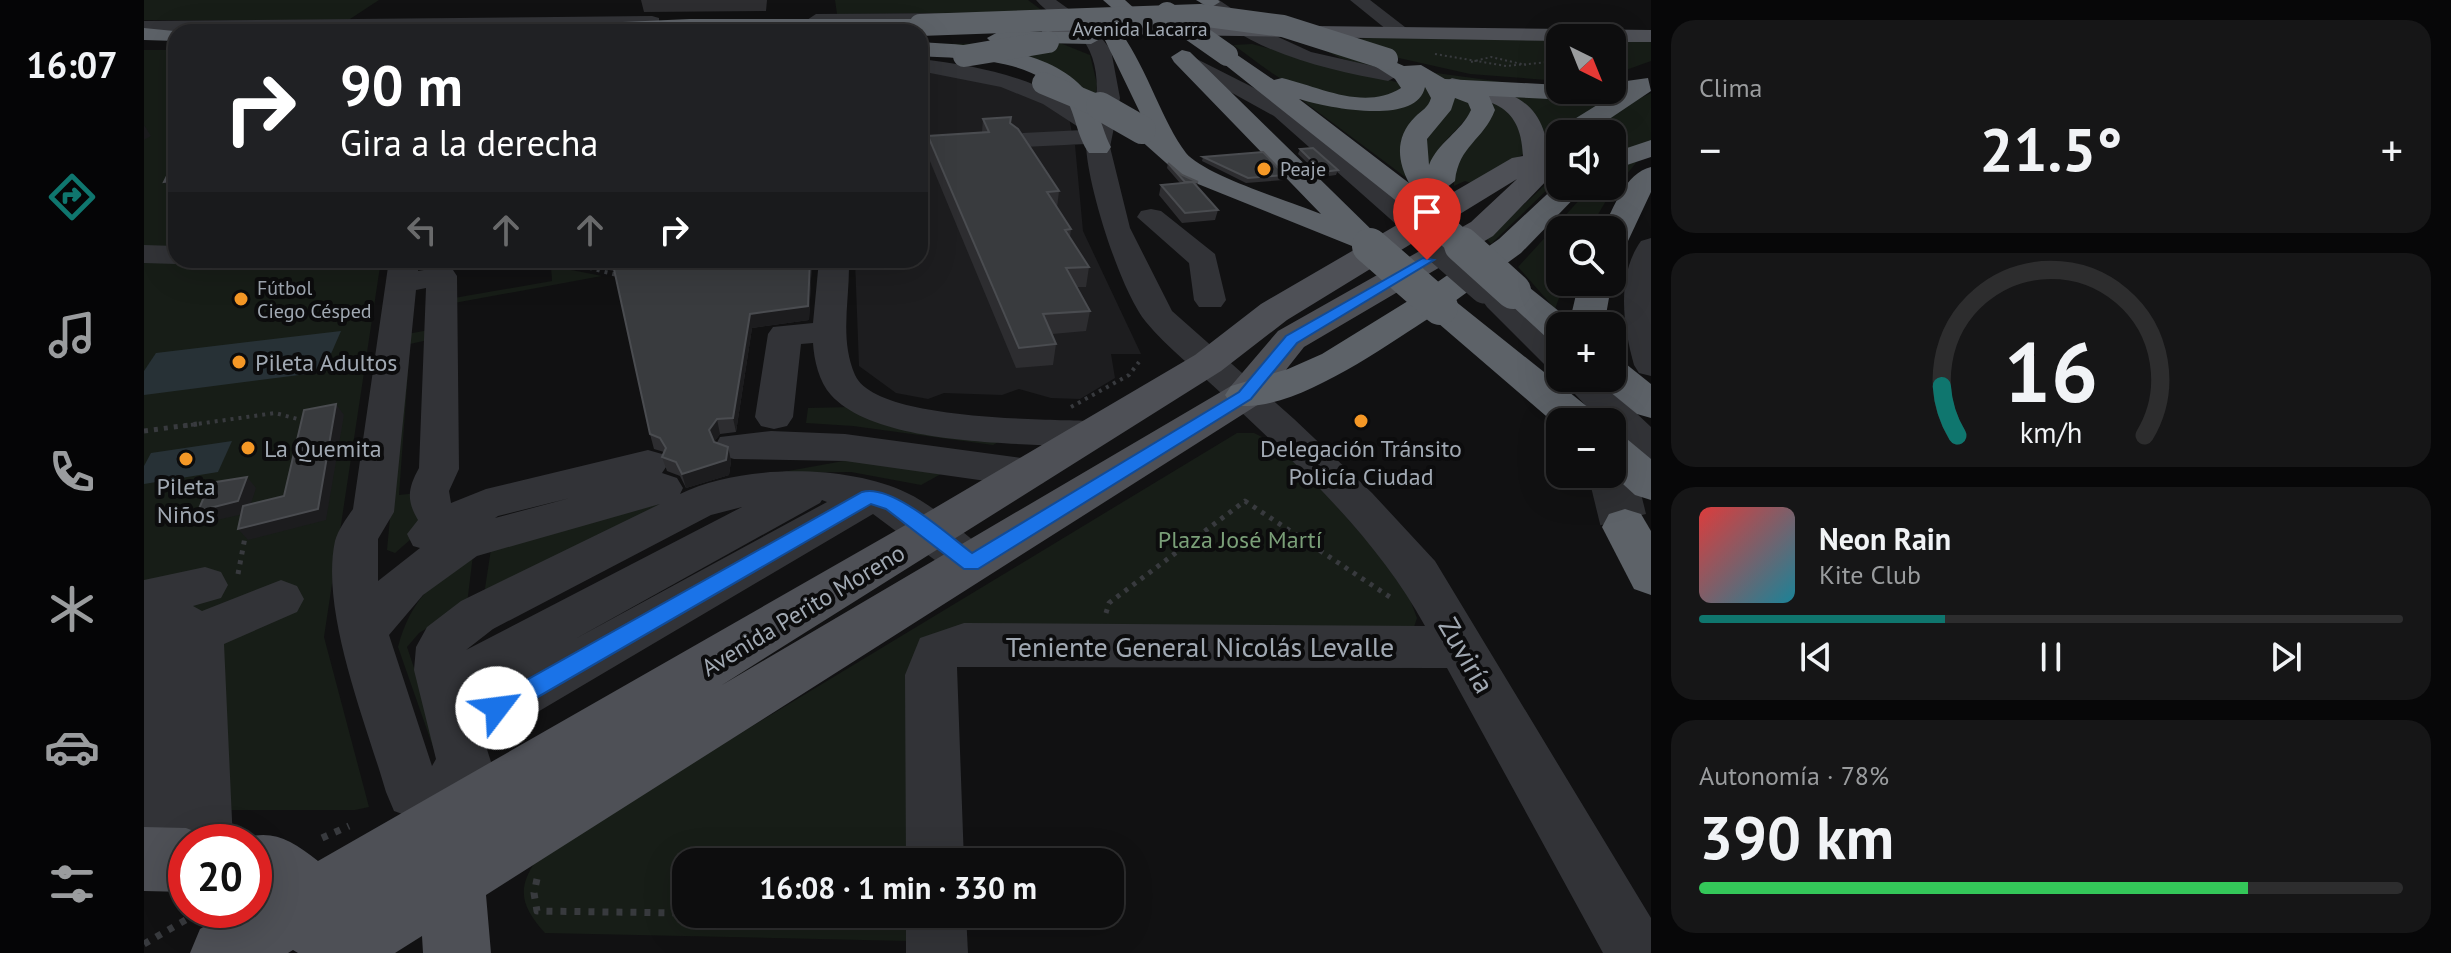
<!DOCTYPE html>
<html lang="es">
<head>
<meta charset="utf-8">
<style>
  body { margin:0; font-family:"PT Sans",sans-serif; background:#161617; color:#f1f3f6; height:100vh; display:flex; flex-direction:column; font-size:30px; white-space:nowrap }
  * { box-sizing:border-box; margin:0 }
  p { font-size:26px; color:#9a9c9e }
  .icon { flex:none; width:44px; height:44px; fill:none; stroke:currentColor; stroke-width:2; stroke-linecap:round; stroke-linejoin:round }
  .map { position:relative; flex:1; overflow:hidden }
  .panel { display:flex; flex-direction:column; gap:20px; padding:20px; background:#070708; width:800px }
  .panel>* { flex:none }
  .banner { position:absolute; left:24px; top:24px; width:760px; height:244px; border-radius:24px; box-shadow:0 8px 32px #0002,0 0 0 2px #2d2d2e; background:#202124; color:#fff; overflow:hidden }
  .needle { width:52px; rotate:137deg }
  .buttons { position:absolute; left:1402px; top:24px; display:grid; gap:16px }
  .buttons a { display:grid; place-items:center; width:80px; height:80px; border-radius:16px; background:#0d0d0e; box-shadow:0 8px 32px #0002,0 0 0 2px #2d2d2e; font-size:40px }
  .speed { position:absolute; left:24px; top:824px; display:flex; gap:16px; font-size:40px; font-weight:700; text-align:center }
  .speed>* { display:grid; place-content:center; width:104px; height:104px; border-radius:50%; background:#0d0d0e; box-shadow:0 8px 32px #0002,0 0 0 2px #2d2d2e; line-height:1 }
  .speed .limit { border:12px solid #d22; background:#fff; color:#111 }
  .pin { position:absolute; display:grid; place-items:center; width:68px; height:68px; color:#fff; margin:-82px -34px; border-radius:50% 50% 50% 0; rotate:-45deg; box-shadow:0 0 8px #0007 }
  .pin .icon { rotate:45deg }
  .me { position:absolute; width:88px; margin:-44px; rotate:60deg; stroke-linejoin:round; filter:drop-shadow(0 0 6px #0008) }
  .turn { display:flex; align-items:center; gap:28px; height:168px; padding:0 40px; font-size:36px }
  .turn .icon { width:104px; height:104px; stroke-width:2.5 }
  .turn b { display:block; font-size:56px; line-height:68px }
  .lanes { display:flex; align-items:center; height:76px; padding:0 40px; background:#0003; justify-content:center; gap:40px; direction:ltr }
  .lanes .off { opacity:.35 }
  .big { font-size:60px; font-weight:700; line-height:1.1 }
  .panel .tile { flex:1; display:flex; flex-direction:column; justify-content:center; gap:12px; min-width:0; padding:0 28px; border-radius:24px; background:#161617 }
  .panel .dial { align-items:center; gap:0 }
  .dial svg { height:208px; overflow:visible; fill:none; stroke:#2d2d2e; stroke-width:7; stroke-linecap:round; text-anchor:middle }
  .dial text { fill:#f1f3f6; stroke:none }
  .song { display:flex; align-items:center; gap:24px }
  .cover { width:96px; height:96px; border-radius:12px; background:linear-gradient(135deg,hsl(0 70% 55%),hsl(190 70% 35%)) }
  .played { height:8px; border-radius:4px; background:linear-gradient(90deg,#0f766e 35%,#2d2d2e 35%) }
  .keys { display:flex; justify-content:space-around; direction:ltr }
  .heat { display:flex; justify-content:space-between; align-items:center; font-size:44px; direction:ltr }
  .charge { height:12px; border-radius:6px; background:linear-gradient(90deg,#34c759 78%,#2d2d2e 0) }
  .trip { position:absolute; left:528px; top:848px; width:452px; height:80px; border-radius:24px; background:#0d0d0e; box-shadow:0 8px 32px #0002,0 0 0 2px #2d2d2e; font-weight:700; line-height:80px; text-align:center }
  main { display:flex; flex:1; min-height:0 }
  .tabs { display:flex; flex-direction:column; width:144px; justify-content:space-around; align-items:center; background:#050506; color:#9a9c9e }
  .tabs .icon { width:56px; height:56px }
  .tabs .active { color:#0f766e }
  .tabs b { font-size:36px; color:#f1f3f6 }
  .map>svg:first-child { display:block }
  .built { fill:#1d1d1f }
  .green { fill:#171d17 }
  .water { fill:#273136 }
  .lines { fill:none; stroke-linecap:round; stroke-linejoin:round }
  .highway-tunnel { stroke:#2e2f32; stroke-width:47; stroke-dasharray:47 23; stroke-linecap:butt }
  .path-far3 { stroke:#383a3e; stroke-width:2; stroke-dasharray:2 3; stroke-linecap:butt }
  .path-far2 { stroke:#383a3e; stroke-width:4; stroke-dasharray:3 5; stroke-linecap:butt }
  .path-far1 { stroke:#383a3e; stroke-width:5; stroke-dasharray:4 6; stroke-linecap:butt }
  .path { stroke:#383a3e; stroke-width:7; stroke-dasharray:6 8; stroke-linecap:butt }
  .minor { fill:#323337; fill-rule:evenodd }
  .major { fill:#4e5056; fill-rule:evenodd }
  .highway { fill:#5d6268; fill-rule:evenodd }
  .minor-bridge-far1 { stroke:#323337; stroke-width:26 }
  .minor-bridge { stroke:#323337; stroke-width:33 }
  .highway-bridge-far2 { stroke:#5d6268; stroke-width:22 }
  .highway-bridge-far1 { stroke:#5d6268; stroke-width:28 }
  .highway-bridge { stroke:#5d6268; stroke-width:36 }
  .wall { fill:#2d2d30 }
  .shaded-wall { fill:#1c1c1e }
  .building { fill:#393b3e; stroke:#4a4c50; stroke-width:2 }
  .route { fill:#1a73e8; stroke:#114b97; stroke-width:2 }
  .poi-dot { fill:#f59826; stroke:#0c0c0d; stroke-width:3 }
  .labels { text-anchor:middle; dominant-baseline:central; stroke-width:8; stroke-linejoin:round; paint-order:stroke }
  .far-street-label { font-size:20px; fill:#a1a9b3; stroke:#0c0c0d }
  .far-poi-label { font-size:20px; fill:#a1a9b3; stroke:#0c0c0d; text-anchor:start }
  .poi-label { font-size:24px; fill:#a1a9b3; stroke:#0c0c0d; text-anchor:start }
  .park-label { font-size:24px; fill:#7a9f78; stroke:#0c0c0d }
  .street-label { font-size:24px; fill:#a1a9b3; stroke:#0c0c0d }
  .near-street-label { font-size:28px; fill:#a1a9b3; stroke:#0c0c0d }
</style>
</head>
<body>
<main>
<nav class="tabs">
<b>16:07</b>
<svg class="icon active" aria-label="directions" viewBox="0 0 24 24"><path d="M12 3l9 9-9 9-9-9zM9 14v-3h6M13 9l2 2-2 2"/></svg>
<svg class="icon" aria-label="music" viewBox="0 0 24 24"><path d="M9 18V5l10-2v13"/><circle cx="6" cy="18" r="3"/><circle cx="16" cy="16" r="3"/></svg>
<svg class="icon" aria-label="phone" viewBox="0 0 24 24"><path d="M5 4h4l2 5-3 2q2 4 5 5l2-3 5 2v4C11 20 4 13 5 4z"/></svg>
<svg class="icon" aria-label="climate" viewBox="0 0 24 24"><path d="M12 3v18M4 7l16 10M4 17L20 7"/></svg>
<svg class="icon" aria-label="car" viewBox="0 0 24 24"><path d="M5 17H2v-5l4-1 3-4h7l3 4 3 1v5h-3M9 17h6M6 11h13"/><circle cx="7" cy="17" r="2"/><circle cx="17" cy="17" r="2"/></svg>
<svg class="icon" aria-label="filters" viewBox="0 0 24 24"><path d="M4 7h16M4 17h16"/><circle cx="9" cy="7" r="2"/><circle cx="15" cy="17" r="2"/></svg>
</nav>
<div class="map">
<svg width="1507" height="953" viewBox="0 0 1507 953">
  <rect width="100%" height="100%" fill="#111112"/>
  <polygon class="built" points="776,69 850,82 924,113 928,133 918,144 931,145 939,231 997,354 967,354 971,378 936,399 907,398 875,389 858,395 800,393 784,399 752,393 715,366 711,260 776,260"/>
  <g class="green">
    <polygon points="0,0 235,0 206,19 196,21 0,20"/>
    <polygon points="691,0 884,0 900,12 693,14"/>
    <polygon points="1228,38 1416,38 1416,81 1326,74 1246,56 1234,69 1196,58 1174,47 1182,41"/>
    <polygon points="1468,39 1507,39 1507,61 1468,75"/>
    <polygon points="916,43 946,55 953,84 950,109 920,78 776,44"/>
    <path d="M1108,44L1256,83L1257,87C1237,112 1167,92 1142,81C1123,72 1106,56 1089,45Z"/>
    <polygon points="0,50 32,50 32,260 237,260 180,637 225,807 211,810 0,810"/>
    <path d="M1285,72L1416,90L1324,96L1329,109C1309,139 1298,135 1284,173L1282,137L1307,108Z"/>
    <polygon points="1270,75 1290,95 1264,179 1150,94 1250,105"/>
    <polygon points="1507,93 1507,144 1463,199 1445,230 1416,230 1416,282 1421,282 1411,309 1374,267 1439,196 1408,185 1347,244 1343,239 1403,183 1403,155 1416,146 1416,186 1468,186 1468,134 1434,134 1462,114"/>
    <polygon points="1368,97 1467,97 1405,138 1386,111"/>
    <polygon points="1348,103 1369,108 1381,153 1330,184 1321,181 1310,186 1310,159 1348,109"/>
    <polygon points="407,266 458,276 310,303 310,298 408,281"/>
    <polygon points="285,330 284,340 266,344 255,495 273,493 284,524 251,553 243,550 263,334"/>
    <path d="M707,407C764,438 802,434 865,436L849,445L709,426L662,423L664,408Z"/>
    <path d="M1093,433H1110L1130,443L1165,475L1259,581L1273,618L1270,627L804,634L778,862H542V914H781L763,941L401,933C375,904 372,886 397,854Z"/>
    <polygon points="705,460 797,474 777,485 707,472 633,473"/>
    <polygon points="530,500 340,595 347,549"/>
    <path d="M329,555L323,604L275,633L263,647L300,757L295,764L254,647C267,599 289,581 329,555Z"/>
  </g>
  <g class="water">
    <polygon points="197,331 179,372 0,395 0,371 12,353"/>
    <polygon points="88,441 74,472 0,484 0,466 7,453"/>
  </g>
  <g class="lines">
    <polyline class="highway-tunnel" points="1468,474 1481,527"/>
    <g class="path-far3">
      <polyline points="1291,54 1362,66 1416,61"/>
      <polyline points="1327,62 1347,57 1382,65"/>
    </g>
    <g class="path-far2">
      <polyline points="414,260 477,276"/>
      <polyline points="927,407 985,375 995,362"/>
      <polyline points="39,426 131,413 165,422"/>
    </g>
    <g class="path-far1">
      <polyline points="0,431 53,424"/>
      <polyline points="94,574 102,532"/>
      <polyline points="962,613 965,603 1101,501 1249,599"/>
    </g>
    <g class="path">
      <polyline points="178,838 205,826"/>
      <polyline points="393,879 390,893 393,911 542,913"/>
      <polyline points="596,914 751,917"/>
      <polyline points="0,944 50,915"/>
    </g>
    <g class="minor">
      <path d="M892,0H912L947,25L967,50L976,98L966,147L986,228L1028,311L1150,419L1228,493L1291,561L1507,918V953H1459L1303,668L813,667L820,862H762L761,675L776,638L820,623L1281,626C1232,536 1151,463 1077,393C1053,370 1023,348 1002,322C976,290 943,185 942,144L879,147L867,140L879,133L939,130L899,104L857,87L776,71V59C838,66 899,79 949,118C956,90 955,54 933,33C920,21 903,13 892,0Z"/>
      <path d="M1054,0H1075L1121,31L1167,52L1251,71L1255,75L1244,81C1182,70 1097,50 1054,0Z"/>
      <polygon points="1206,0 1226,0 1270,34 1267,38 1253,38"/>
      <polygon points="820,13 826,14 826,22 672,26 663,20 672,14"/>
      <polygon points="508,16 515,18 515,26 0,33 0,21"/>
      <polygon points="1041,53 1146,106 1273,213 1277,219 1273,225 1253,225 1130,116 1034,63 1031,59"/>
      <polygon points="1007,209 1017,211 1071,254 1082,300 1077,307 1055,307 1050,300 1045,263 993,217 997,211"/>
      <path d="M1507,238V376L1495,373L1490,365C1479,326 1472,276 1497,241Z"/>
      <polygon points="0,245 32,246 32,260 43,260 32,264 0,263"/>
      <path d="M245,260H275L274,271L298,267L309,270L313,276L315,469L305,491L307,503L342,489L504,450L518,454L524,464L518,473L533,478L539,488L536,494C596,464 703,464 763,493C791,506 817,532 843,551L849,563L843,575L827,580L811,575L729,514L341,743L347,762L329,799L333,837L324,857L304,866L284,857L275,837V820L250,811L242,792C222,723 176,611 191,541C194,530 202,519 209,509ZM282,288L275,468C264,488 262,500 274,520L263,534L269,546L276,548L234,581V539L250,512L272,290ZM426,498L351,518L354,516ZM678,500L683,502L431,639L676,503ZM516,504L317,601L283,627L272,647L270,670L292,759L288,766L245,635L279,595L333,556ZM598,507L322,650L349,629L567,515Z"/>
      <path d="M675,260H705C706,300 695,338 711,375C731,421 902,419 948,421L961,425L967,434L961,443L948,447C881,443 734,447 687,395C675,382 670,360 669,343L657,344L649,417L643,426L630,429L617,426L611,417L624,334L629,327L669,323Z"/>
      <polygon points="1354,291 1365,293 1416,341 1416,371 1404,368 1343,307 1338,300 1343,293"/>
      <polygon points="1416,378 1455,378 1507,427 1507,462 1493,459 1468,433 1468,422 1457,422"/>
      <polygon points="627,431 701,434 885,459 899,463 905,473 899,483 885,487 701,461 590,459 576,455 571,446 576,437"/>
      <polygon points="61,567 77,572 84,585 77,598 49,606 58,611 137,580 153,586 160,599 153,612 80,644 89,842 42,842 42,863 39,860 32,879 11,887 0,882 0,580"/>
      <polygon points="762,914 822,914 824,953 762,953"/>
    </g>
    <g class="major">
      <polygon points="906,23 1507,30 1507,42 1468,42 1468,38 1416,38 1416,41 899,33 896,29 899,25"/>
      <path d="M1308,78C1376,93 1405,100 1406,177L1349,236L1160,347L1115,404L342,895L347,953H279L278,936L251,953H154L149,950L144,953H46L56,929L88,910H110V842H88C125,827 144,837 174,861L772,519L1051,355L1117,304L1368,158L1379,156C1377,101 1344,101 1300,90L1296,85ZM1373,179L1327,222L1134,331L1087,386L578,685L1077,371L1143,320Z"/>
      <polygon points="0,827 42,828 65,837 67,842 42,842 42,892 0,891"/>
    </g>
    <g class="highway">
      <polygon points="959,0 981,0 992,10 989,14 975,14"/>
      <polygon points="1052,0 1074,0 1076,2 1066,8"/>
      <polygon points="546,19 776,19 786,25 776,31 379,32 389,26"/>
      <polygon points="0,28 40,32 32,32 32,41 0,40"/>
      <polygon points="854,32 947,32 958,38 947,44 847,42 843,38"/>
      <path d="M971,32L978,34C1003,69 1019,123 1042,153C1060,175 1147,202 1177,214L1030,62L1027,57L1038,50L1046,52L1237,239L1242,246L1237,253C1225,256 1217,256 1208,246L1039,178L985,130L989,124L1001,123L960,38Z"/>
      <path d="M776,42C831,46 908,46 945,95C954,107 959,132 967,147L963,153H945C933,137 931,113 923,101C892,57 823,59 776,56Z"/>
      <path d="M1083,48L1130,80L1138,78C1176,87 1220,111 1257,88L1251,79L1226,63L1237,56L1260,66L1277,65L1301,79L1416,85V90H1468V83L1504,78L1507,91L1443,134H1416V140L1412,134L1416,128L1466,97L1405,99L1345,96L1351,110C1339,141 1315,145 1311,181L1293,195L1282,198L1285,201L1280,207H1260L1075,60L1072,55ZM1281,87L1287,98C1284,108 1278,110 1271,117C1251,137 1253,160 1265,183L1155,99C1181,107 1273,127 1281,87ZM1311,98L1324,103L1327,110C1317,132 1294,142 1285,165L1283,139L1307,110Z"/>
      <polygon points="1507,140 1507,157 1468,170 1468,153"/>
      <path d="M1507,167V192L1484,241L1479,248L1468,251V230H1458C1470,208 1481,173 1507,167Z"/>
      <path d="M1416,182V186H1442L1377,253L1311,301L1450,412L1456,422H1416V428L1287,317C1241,346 1141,419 1087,404L1081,395L1087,386L1144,369L1178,354L1285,288L1355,239Z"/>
      <polygon points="1369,281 1381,284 1426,320 1435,282 1468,281 1460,326 1416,326 1416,341 1403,338 1352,291 1357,284"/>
      <polygon points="1468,361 1482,364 1507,384 1507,418 1493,414 1454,382 1452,378 1468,378"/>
      <polygon points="1468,434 1483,439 1507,459 1507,500 1491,495 1468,474"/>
      <polygon points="1481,509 1497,514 1507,531 1507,595 1490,589 1458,527 1465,514"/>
    </g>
    <polyline class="minor-bridge-far1" points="1263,219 1295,247"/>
    <polyline class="minor-bridge" points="1293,245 1341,287"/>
    <g class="highway-bridge-far2">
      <polyline points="1023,13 1083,55"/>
      <polyline points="776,25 1056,15 1139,26 1243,59"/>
      <polyline points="820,56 904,42"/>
      <polyline points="899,83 959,108"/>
    </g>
    <g class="highway-bridge-far1">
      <polyline points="956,106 998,130"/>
      <polyline points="1270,201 1320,247"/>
    </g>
    <g class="highway-bridge">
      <polyline points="1318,245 1369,291"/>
      <polyline points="1226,246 1296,307"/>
    </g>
  </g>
  <g class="wall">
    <polygon points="497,0 623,0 622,11 500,12"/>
    <polygon points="839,119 866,124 915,191 913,208 927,229 926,237 945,267 942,287 933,287 946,311 942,331 908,334 912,344 909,365 872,368 783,154 784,136 838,132"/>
    <polygon points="1156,149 1194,170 1192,175 1178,177 1154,154"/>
    <polygon points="1059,157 1141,175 1140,180 1102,183 1058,161"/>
    <polygon points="1024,163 1038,175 1054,182 1053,186 1074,210 1071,220 1038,223 1015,195 1017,185 1036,183 1023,168"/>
    <polygon points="420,260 668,260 665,320 608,328 592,432 576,434 570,442 584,447 587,461 585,475 542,488 536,476 523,471 518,457 520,452 510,449 506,434 471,271 422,263"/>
  </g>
  <g class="shaded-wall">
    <polygon points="0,125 7,136 0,140"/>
    <polygon points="32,180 32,191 27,192 20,182"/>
    <polygon points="666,260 668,260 665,320 608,328 592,432 589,418 606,314"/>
    <polygon points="192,404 200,415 182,520 104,540 94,529 174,509"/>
    <polygon points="573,419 576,434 568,445 565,430"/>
    <polygon points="584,447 587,461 585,475 542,488 538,474"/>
    <polygon points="103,477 112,488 104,513 64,522 54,511"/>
  </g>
  <g class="building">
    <polygon points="867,117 866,123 874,129 915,191 903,192 927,229 921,230 945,267 922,268 946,311 899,314 912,344 875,348 784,136 845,132 839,119"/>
    <polygon points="1169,148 1194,170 1179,172 1156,149"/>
    <polygon points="1119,152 1141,175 1104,178 1059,157"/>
    <polygon points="32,158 32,180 20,182"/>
    <polygon points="1024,163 1038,175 1054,182 1041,182"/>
    <polygon points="1049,182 1074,210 1041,213 1017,185"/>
    <polygon points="468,260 666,260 664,306 606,314 589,418 573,419 565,430 570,442 584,447 582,460 538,474 532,462 518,457 522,448 516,438 506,434"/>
    <polygon points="192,404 174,509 94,529 99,506 140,496 160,410"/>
    <polygon points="103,477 94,501 54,511 66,483"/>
  </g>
  <path class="route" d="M1279,258L1290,260L1153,343L1107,399L834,569H820L742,509L727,504L361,716L353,719L345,716L341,708L345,701L718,492C748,483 804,535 828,553L1095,392L1142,336Z"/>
  <g class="poi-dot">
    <circle cx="1120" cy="169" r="8"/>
    <circle cx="97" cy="299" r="8"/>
    <circle cx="95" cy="362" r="8"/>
    <circle cx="1217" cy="421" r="8"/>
    <circle cx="104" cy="448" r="8"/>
    <circle cx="42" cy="459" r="8"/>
  </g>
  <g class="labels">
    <g class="far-street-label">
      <text x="996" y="29">Avenida Lacarra</text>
    </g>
    <g class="far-poi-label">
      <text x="1136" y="169">Peaje</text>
      <text x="113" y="288">Fútbol<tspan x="113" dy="23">Ciego Césped</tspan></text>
    </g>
    <g class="poi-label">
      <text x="111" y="362">Pileta Adultos</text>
      <text x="120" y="448">La Quemita</text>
      <text x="1217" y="448" text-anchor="middle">Delegación Tránsito<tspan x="1217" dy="28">Policía Ciudad</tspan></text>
      <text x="42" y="486" text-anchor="middle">Pileta<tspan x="42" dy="28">Niños</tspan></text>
    </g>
    <g class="park-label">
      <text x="1096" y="539">Plaza José Martí</text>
    </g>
    <g class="street-label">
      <text transform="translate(659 610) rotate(-31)">Avenida Perito Moreno</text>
    </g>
    <g class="near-street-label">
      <text x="1056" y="646">Teniente General Nicolás Levalle</text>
      <text transform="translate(1323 655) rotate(60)">Zuviría</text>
    </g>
  </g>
</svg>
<div class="buttons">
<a><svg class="needle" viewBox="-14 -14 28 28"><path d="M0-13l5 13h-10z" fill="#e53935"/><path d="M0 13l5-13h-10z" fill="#9a9c9e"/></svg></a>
<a><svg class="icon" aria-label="sound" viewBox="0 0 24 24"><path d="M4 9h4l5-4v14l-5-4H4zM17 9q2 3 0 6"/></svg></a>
<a><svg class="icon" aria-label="search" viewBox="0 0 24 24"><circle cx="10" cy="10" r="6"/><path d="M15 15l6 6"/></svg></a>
<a>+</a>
<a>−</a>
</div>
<div class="speed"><div class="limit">20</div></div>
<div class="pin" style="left:1283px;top:260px;background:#d93025"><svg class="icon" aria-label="arrive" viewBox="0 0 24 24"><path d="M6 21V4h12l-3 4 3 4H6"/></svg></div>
<svg class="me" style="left:353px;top:708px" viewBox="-20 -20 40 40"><circle r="19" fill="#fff"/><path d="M0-13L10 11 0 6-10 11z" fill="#1a73e8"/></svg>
<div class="trip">16:08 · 1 min · 330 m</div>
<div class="banner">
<div class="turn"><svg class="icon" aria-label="right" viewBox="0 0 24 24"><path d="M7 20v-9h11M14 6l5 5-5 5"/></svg><div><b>90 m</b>Gira a la derecha</div></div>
<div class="lanes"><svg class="icon off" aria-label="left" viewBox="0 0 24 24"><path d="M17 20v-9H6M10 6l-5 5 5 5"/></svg><svg class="icon off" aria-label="ahead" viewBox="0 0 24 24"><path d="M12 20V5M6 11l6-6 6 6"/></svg><svg class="icon off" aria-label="ahead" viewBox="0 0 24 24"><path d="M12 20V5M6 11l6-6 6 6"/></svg><svg class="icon" aria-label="right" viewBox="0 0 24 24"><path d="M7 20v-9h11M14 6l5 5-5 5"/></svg></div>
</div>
</div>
<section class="panel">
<div class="tile"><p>Clima</p>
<div class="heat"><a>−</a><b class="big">21.5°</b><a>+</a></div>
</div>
<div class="tile dial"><svg viewBox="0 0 100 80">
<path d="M14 69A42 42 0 1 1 86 69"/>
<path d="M14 69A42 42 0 0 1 8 50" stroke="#0f766e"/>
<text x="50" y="56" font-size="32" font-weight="700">16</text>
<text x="50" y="72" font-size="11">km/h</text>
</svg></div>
<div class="tile">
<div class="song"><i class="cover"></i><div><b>Neon Rain</b><p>Kite Club</p></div></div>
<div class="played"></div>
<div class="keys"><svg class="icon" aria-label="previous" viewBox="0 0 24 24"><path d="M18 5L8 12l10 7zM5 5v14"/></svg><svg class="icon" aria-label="pause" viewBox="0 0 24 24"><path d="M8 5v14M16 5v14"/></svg><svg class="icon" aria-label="next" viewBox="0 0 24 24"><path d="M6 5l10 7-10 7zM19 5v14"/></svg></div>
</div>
<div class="tile"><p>Autonomía · 78%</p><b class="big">390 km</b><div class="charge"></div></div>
</section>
</main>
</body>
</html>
